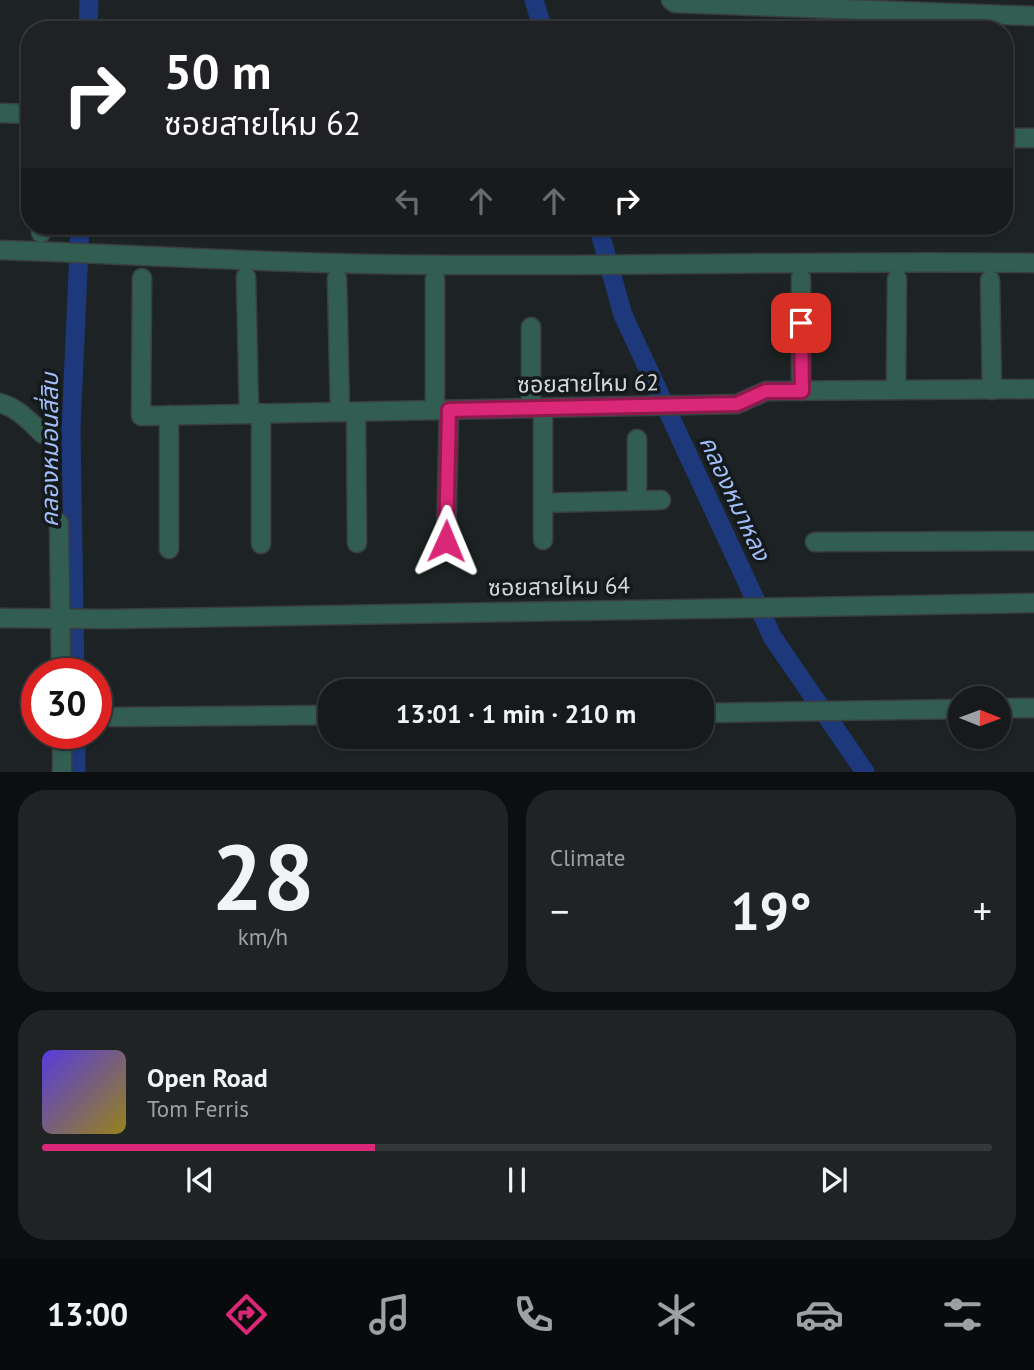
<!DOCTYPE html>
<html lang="en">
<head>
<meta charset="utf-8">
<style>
  body { margin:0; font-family:"PT Sans","Noto Sans Thai",sans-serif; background:#1f2324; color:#f1f3f6; height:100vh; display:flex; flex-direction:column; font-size:26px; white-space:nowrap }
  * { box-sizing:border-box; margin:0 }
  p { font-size:23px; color:#9ea1a3 }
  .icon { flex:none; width:38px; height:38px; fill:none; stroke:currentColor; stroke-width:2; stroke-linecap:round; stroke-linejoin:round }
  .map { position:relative; height:772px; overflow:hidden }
  .side { display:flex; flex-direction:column; gap:18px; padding:18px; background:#0c0e0f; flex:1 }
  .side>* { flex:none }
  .top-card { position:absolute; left:21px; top:21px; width:992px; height:214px; border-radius:28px; box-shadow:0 2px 5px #0004,0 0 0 2px #35383a; background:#202124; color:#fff; overflow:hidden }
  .needle { width:46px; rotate:91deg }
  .controls { position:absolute; left:948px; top:686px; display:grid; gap:14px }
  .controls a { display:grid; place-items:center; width:63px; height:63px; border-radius:50%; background:#161a1b; box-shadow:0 2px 5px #0004,0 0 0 2px #35383a; font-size:35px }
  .speed { position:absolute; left:21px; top:658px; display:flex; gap:14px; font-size:35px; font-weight:700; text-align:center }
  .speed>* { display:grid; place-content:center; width:91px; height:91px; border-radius:50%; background:#161a1b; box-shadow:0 2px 5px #0004,0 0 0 2px #35383a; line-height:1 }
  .speed .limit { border:10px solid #d22; background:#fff; color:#111 }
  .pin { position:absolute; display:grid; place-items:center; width:60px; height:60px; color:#fff; margin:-30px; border-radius:14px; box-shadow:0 4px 10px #0006 }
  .me { position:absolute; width:77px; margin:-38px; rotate:1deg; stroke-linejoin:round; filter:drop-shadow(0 0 5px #0008) }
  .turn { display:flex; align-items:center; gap:24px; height:147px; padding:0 28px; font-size:32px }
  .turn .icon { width:91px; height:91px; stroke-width:2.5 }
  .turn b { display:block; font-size:49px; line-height:60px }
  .lanes { display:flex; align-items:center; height:66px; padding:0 28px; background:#0003; justify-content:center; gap:35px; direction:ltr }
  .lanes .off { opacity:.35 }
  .big { font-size:52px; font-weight:600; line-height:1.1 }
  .side .tile { flex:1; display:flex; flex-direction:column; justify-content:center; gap:10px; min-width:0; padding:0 24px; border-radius:28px; background:#1f2324 }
  .side .dial { align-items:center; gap:0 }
  .dial b { font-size:91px; line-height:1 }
  .song { display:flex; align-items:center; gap:21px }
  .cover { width:84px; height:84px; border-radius:10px; background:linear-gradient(135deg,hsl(250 70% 55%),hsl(50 70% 35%)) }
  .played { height:7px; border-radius:4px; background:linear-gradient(90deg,#db2777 35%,#35383a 35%) }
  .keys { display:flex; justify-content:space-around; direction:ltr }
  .heat { display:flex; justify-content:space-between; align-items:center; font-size:38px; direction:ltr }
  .side .tiles { flex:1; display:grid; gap:18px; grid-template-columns:1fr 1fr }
  .tile:last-child { grid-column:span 2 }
  .trip { position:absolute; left:318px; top:679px; width:396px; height:70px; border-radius:28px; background:#161a1b; box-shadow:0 2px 5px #0004,0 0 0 2px #35383a; font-weight:600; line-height:70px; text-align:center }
  .menu { display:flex; height:112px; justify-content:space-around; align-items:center; background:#090a0b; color:#9ea1a3 }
  .menu .icon { width:49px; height:49px }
  .menu .current { color:#db2777 }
  .menu b { font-size:32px; color:#f1f3f6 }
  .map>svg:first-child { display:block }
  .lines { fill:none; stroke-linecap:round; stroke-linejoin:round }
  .canal { stroke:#1d397c; stroke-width:19 }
  .street-casing { stroke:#3a4041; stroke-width:21 }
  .street { stroke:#325e52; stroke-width:18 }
  .route-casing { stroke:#8e194d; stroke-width:18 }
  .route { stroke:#db2777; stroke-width:12 }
  .labels { text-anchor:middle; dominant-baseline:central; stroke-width:7; stroke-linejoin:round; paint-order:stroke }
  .street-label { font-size:23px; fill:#d3d7d8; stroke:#141a1b }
  .water-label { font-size:24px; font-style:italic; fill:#a2bef9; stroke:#141a1b }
</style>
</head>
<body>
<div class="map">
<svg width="1034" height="772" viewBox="0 0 1034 772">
  <rect width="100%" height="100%" fill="#1d2324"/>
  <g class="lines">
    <g class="canal">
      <polyline points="534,0 543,30"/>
      <polyline points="88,30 89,0"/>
      <polyline points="598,226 623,315 773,638 865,772"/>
      <polyline points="75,674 71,430 80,226"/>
      <polyline points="76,733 76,772"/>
    </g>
    <g class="street-casing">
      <g id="street">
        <polyline points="671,0 675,3 1034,16"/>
        <polyline points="0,113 30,114"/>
        <polyline points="1004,138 1034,138"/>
        <polyline points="41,233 41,226"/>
        <path d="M0,250C123,254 246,262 369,264C591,268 812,260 1034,263"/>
        <polyline points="246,277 249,414"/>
        <polyline points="142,278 141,416 737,404 766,391 1034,389"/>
        <polyline points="337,278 340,412"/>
        <polyline points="801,278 801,391"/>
        <polyline points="435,279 435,410"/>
        <polyline points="990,280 992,390"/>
        <polyline points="531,327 531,408"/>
        <polyline points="896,390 897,279"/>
        <path d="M0,403C18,408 29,421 43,434"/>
        <polyline points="356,412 357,543"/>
        <polyline points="169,415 169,549"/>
        <polyline points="637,439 637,500"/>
        <polyline points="543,503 661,500"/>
        <polyline points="59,523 61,674"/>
        <polyline points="543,540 543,408"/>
        <polyline points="446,542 449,410"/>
        <polyline points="815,542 1034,541"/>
        <polyline points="261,544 261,413"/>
        <polyline points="0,618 107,619 1034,603"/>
        <polyline points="999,708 1034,708"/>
        <polyline points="702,713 961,709"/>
        <polyline points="111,717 331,715"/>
        <polyline points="62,733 62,772"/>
      </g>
    </g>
    <use href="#street" class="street"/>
  </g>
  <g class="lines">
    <g class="route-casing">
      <polyline id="route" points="446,541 449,410 737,404 766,391 802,391 801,323"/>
    </g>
    <use href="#route" class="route"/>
  </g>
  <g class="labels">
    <g class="street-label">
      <text transform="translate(588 383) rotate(-1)">ซอยสายไหม 62</text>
      <text transform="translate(559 586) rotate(-1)">ซอยสายไหม 64</text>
    </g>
    <g class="water-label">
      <text transform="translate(49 450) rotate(-90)">คลองหมอนสี่สิบ</text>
      <text transform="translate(735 498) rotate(65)">คลองหมาหลง</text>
    </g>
  </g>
</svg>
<div class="controls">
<a><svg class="needle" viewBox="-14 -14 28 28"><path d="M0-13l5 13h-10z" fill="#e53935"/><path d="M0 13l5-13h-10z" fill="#9ea1a3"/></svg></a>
</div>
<div class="speed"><div class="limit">30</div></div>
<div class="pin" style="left:801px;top:323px;background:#d93025"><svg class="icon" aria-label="arrive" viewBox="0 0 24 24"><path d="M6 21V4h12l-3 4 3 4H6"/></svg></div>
<svg class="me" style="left:446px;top:541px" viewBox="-20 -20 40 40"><path d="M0-17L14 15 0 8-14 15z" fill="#db2777" stroke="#fff" stroke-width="4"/></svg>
<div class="trip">13:01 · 1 min · 210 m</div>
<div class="top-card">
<div class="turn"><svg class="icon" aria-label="right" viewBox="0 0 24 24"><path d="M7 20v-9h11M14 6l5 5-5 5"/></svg><div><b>50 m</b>ซอยสายไหม 62</div></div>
<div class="lanes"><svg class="icon off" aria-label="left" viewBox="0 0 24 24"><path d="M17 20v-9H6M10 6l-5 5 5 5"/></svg><svg class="icon off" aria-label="ahead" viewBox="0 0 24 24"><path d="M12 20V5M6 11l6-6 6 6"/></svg><svg class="icon off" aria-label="ahead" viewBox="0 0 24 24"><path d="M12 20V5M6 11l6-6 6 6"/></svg><svg class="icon" aria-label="right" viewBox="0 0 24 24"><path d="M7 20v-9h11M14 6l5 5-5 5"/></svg></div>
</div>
</div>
<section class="side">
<div class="tiles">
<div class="tile dial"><b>28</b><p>km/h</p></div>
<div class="tile"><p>Climate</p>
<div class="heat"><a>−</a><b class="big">19°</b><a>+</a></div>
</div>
<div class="tile">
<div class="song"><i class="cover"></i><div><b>Open Road</b><p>Tom Ferris</p></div></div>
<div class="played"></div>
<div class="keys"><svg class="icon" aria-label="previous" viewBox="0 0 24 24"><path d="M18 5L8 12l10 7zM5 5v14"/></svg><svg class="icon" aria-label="pause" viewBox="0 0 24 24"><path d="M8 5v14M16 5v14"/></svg><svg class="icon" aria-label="next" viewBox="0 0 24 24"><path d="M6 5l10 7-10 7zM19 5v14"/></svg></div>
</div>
</div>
</section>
<nav class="menu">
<b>13:00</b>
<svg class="icon current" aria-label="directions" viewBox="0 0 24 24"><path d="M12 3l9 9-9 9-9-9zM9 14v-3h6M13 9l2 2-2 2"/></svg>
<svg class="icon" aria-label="music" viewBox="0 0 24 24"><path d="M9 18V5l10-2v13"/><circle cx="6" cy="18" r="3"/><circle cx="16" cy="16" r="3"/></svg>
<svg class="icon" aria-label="phone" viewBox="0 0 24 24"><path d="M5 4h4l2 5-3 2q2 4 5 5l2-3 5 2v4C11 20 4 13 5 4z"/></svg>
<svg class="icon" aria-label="climate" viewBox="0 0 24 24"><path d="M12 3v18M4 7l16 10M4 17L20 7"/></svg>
<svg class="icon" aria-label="car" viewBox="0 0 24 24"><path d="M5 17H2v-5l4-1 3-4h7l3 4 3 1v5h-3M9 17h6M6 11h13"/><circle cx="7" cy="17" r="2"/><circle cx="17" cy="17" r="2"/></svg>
<svg class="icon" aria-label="filters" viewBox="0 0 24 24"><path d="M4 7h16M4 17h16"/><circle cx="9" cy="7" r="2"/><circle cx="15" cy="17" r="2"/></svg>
</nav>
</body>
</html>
